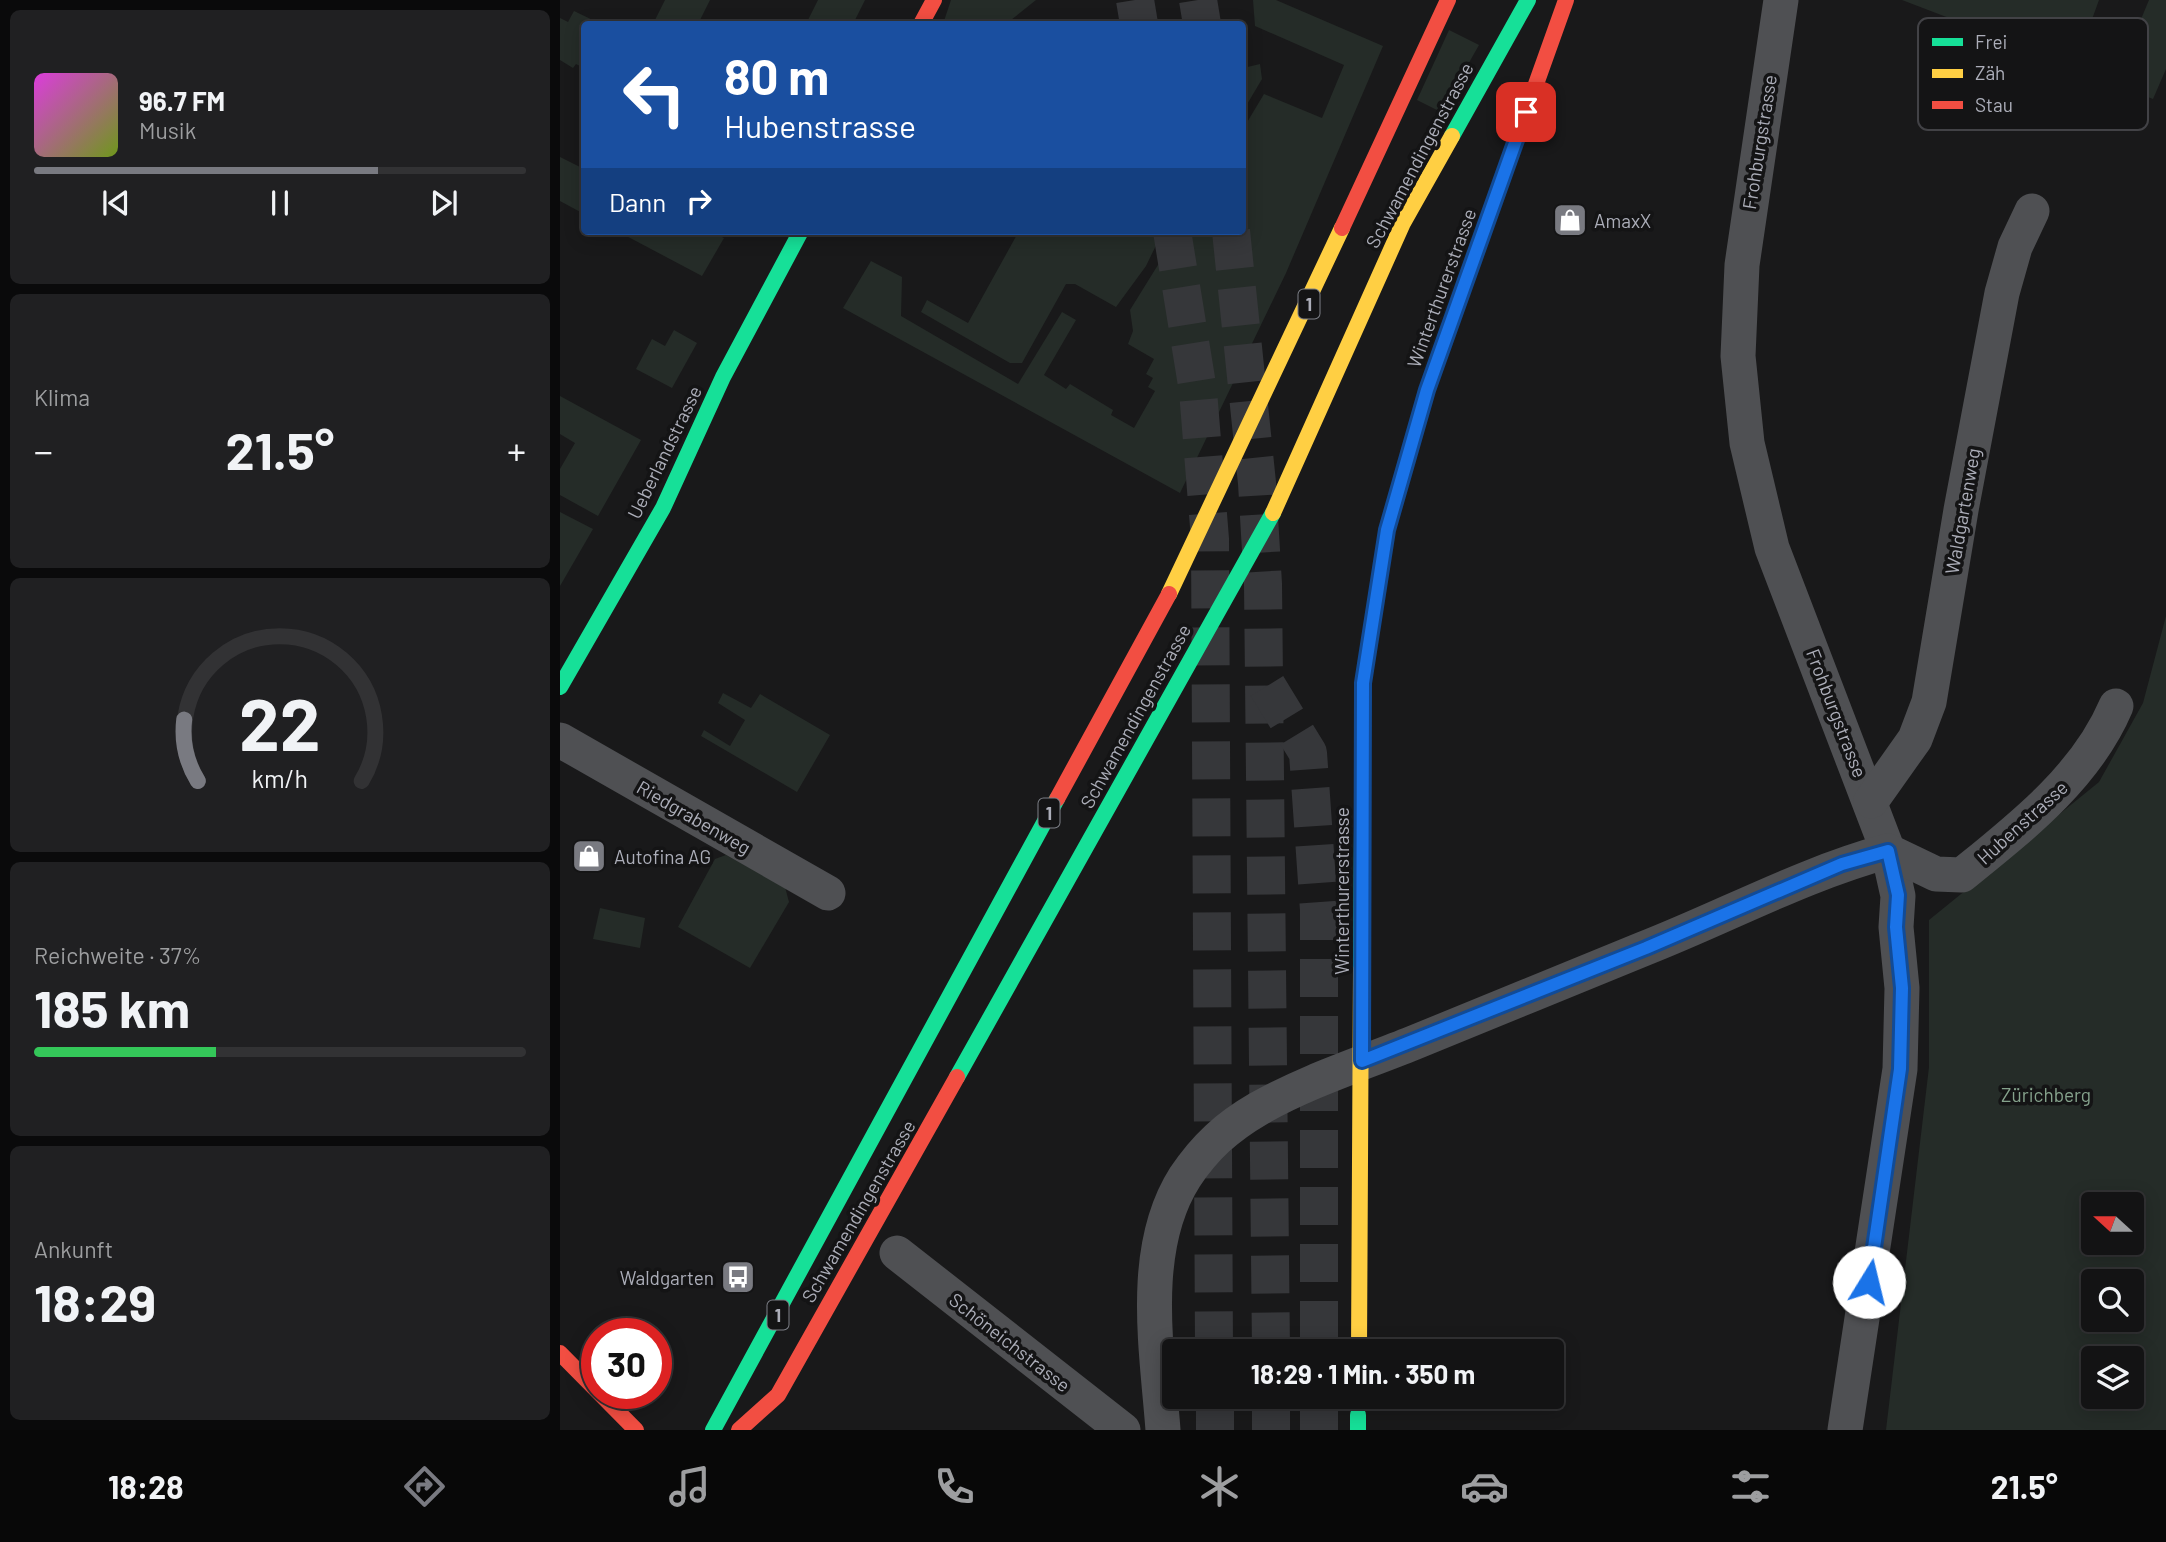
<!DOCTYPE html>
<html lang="de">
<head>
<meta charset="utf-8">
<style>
  body { margin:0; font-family:Barlow,sans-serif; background:#202022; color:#f1f3f6; height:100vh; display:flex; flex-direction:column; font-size:26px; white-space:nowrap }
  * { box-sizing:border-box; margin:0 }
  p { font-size:23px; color:#9d9ea0 }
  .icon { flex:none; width:38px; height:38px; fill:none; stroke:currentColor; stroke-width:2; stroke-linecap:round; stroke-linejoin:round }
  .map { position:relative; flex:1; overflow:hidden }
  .sheet { display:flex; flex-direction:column; gap:10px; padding:10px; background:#0a0a0b; width:560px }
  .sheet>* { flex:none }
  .banner { position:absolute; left:21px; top:21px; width:665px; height:214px; border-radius:7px; box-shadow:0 4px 18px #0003,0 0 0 2px #323234; background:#1a4fa0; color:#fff; overflow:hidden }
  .needle { width:46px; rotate:291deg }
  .tools { position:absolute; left:1521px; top:1192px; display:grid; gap:14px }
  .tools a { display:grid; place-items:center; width:63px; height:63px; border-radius:7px; background:#131314; box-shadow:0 4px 18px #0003,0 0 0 2px #323234; font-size:35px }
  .speed { position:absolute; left:21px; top:1318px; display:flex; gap:14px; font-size:35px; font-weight:700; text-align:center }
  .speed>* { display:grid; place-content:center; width:91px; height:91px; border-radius:50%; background:#131314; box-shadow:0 4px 18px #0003,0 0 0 2px #323234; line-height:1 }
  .speed .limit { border:10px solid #d22; background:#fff; color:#111 }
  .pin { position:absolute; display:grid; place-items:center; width:60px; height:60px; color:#fff; margin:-30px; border-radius:14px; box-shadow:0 4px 10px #0006 }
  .me { position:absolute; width:77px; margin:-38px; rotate:9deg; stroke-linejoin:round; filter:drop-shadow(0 0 5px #0008) }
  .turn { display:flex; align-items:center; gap:24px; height:147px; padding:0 28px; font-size:32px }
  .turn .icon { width:91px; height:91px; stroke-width:2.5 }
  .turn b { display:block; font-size:49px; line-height:60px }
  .then { display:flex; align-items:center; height:66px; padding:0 28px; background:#0003; gap:14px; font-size:26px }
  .big { font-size:52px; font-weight:700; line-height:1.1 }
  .sheet .card { flex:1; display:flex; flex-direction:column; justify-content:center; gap:10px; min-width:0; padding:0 24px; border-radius:10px; background:#202022 }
  .sheet .dial { align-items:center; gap:0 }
  .dial svg { height:182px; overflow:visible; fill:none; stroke:#323234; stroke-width:7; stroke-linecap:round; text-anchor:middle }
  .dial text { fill:#f1f3f6; stroke:none }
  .song { display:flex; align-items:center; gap:21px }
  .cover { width:84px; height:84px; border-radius:10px; background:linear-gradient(135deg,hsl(300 70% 55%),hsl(80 70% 35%)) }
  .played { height:7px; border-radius:4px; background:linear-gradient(90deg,#797a81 70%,#323234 70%) }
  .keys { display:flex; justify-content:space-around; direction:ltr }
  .heat { display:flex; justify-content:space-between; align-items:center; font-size:38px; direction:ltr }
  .charge { height:10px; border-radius:5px; background:linear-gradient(90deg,#34c759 37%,#323234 0) }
  .trip { position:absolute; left:602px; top:1339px; width:402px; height:70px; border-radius:7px; background:#131314; box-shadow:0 4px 18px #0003,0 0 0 2px #323234; font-weight:700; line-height:70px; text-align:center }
  .tabs { display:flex; height:112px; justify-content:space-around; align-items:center; background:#080808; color:#9d9ea0 }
  .tabs .icon { width:49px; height:49px }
  .tabs .on { color:#797a81 }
  .tabs b { font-size:32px; color:#f1f3f6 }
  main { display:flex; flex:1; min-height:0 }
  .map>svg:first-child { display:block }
  .green { fill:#252c28; fill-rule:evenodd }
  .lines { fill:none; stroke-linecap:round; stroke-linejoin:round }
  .highway-tunnel { stroke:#36373a; stroke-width:38; stroke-dasharray:38 19; stroke-linecap:butt }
  .street { stroke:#4f5053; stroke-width:35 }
  .fast { stroke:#16e098; stroke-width:16 }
  .slow { stroke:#ffcf43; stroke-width:16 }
  .jam { stroke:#f24e42; stroke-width:16 }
  .route-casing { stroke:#114b97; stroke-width:18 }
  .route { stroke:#1a73e8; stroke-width:12 }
  .labels { text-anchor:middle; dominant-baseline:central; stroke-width:7; stroke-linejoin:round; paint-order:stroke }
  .shield { fill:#141415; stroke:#7e8088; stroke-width:2 }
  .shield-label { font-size:18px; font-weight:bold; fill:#acaeb9 }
  .street-label { font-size:19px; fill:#acaeb9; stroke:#141415 }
  .poi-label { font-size:19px; fill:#acaeb9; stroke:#141415; text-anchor:start }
  .park-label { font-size:19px; fill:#85a28c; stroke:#141415 }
  .key { fill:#141415; stroke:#424246; stroke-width:2 }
  .key-label { font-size:19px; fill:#acaeb9 }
</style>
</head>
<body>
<main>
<section class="sheet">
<div class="card">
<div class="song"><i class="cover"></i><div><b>96.7 FM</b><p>Musik</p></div></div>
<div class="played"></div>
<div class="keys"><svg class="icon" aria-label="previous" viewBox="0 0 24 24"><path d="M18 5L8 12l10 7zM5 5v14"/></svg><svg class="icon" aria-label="pause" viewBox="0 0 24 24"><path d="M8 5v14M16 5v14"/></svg><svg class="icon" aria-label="next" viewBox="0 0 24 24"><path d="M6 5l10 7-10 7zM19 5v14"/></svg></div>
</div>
<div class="card"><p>Klima</p>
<div class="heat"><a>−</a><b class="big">21.5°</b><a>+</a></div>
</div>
<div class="card dial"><svg viewBox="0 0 100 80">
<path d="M14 69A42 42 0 1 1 86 69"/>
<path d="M14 69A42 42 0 0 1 8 42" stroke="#797a81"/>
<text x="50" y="56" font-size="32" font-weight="700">22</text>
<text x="50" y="72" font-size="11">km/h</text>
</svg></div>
<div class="card"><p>Reichweite · 37%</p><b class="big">185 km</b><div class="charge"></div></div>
<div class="card"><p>Ankunft</p><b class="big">18:29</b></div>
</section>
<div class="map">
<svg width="1606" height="1430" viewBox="0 0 1606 1430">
  <rect width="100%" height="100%" fill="#19191a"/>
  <g class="green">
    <polygon points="105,0 150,0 138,24 93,24"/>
    <polygon points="258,0 305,0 293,24 246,24"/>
    <polygon points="391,0 476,0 446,24 383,24"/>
    <polygon points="693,0 716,0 823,46 726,273 620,493 283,308 311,261 342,277 341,316 458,384 502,312 516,320 484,375 506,389 510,384 553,410 551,415 574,428 595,391 588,387 593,378 586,374 594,359 568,344 573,331 570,310 619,231 682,231 683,129 704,94 762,118 784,65 695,26"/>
    <polygon points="1342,0 1539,0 1527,33 1509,26 1498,55 1509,60 1507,63"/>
    <polygon points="1589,0 1606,0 1606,69 1593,99 1528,73 1540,45 1566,55"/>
    <polygon points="14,11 41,24 24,24 24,68 16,64 13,68 0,60 0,18 8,22"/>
    <polygon points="889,30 919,45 881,112 857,100"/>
    <polygon points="700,64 702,79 683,111 683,68"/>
    <polygon points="0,157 24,169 24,214 0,201"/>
    <polygon points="57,231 149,231 164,238 142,276"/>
    <polygon points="459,231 603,231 586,266 556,307 515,284 506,284 462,363 450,363 361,312 367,300 408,323"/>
    <polygon points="114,330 137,343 112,388 76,369 92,339 105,346"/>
    <polygon points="0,396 81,440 38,516 0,495 0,469 15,443 0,434"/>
    <polygon points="0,512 33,529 0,586"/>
    <path d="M1606,616V1430H1326L1369,1067V920L1539,782L1583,703ZM1533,1204H1572V1242H1533ZM1533,1281H1572V1320H1533ZM1533,1358H1572V1396H1533Z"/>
    <polygon points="163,693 191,708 200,694 270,735 237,792 141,736 144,730 170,746 185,720 158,703"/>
    <polygon points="166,855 225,887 229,902 190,968 118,927 155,859"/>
    <polygon points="40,908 85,918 80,948 33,939"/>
  </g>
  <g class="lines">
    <g class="highway-tunnel">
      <polyline points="575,0 579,24"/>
      <polyline points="638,0 642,24"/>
      <polyline points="612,231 638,391 650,539 654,1351"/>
      <polyline points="671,231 697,483 703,584 711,1351"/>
      <polyline points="707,686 748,753 759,910 759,1351"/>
      <polyline points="655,1396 655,1430"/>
      <polyline points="711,1396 711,1430"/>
      <polyline points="759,1430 759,1396"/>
    </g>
    <g class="street">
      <polyline points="1221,0 1182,265 1178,356 1187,443 1212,548 1328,851 1338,896 1336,927 1342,988 1340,1069 1285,1430"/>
      <polyline points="0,740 268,893"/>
      <polyline points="1311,801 1355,739 1369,702 1401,510 1442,293 1455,247 1472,211"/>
      <polyline points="337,1253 563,1430"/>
      <path d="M603,1430C597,1349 579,1249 625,1177C645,1147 667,1127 698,1109C747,1081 801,1064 853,1043C930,1012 1006,980 1083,949C1165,917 1243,874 1328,851L1376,874L1402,875C1460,828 1526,777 1556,706"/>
    </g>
    <g class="fast">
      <polyline points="892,136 968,0"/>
      <polyline points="0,687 103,508 163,377 241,231"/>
      <polyline points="801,970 803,683 827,530 867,390 909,272"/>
      <polyline points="397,1077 713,513"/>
      <polyline points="798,1415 798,1430"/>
      <polyline points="153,1430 497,799"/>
    </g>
    <g class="slow">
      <polyline points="713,513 843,223 892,136"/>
      <polyline points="609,594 782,228"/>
      <polyline points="799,1351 801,970"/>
    </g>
    <g class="jam">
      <polyline points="361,24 374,0"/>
      <polyline points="782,228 888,0"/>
      <polyline points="909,272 1006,0"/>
      <polyline points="497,799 609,594"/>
      <polyline points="0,1353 76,1430"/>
      <polyline points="179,1430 218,1395 397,1077"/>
    </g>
  </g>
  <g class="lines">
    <g class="route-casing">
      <polyline id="route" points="966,112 867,390 827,530 803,683 802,1061 1086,948 1282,864 1328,851 1338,895 1336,927 1342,988 1340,1069 1309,1282"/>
    </g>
    <use href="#route" class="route"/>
  </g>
  <defs>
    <g id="shop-square" transform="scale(1.75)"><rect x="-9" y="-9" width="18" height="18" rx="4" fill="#797a81" stroke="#141415"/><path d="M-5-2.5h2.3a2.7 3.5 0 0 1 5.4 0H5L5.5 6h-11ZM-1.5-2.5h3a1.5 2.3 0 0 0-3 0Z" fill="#fff"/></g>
    <g id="bus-square" transform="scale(1.75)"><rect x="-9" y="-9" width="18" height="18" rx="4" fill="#797a81" stroke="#141415"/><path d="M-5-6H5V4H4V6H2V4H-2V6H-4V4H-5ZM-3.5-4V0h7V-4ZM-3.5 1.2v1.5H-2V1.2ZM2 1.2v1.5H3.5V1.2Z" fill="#fff"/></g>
  </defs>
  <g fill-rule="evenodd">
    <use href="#shop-square" x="1010" y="220"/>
    <use href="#shop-square" x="29" y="856"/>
    <use href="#bus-square" x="178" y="1277"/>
  </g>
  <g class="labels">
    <g class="shield">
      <rect x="738.5" y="289.5" width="21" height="29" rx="5"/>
      <rect x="478.5" y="798.5" width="21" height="29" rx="5"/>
      <rect x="207.5" y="1300.5" width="21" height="29" rx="5"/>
    </g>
    <g class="shield-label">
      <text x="749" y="304">1</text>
      <text x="489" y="813">1</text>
      <text x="218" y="1315">1</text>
    </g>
    <g class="street-label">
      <text transform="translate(1199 142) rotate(-81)">Frohburgstrasse</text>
      <text transform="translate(859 155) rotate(-62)">Schwamendingenstrasse</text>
      <text transform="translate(881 288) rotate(-70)">Winterthurerstrasse</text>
      <text transform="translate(104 452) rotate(-64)">Ueberlandstrasse</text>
      <text transform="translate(1402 511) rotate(-80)">Waldgartenweg</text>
      <text transform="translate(1277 713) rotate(69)">Frohburgstrasse</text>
      <text transform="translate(575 716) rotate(-61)">Schwamendingenstrasse</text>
      <text transform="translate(134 817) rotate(30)">Riedgrabenweg</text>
      <text transform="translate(1462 822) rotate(-42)">Hubenstrasse</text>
      <text transform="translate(781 891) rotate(-90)">Winterthurerstrasse</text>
      <text transform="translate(298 1211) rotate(-60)">Schwamendingenstrasse</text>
      <text transform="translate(450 1342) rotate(38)">Schöneichstrasse</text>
    </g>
    <g class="poi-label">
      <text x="1034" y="220">AmaxX</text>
      <text x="54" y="856">Autofina AG</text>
      <text x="154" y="1277" text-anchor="end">Waldgarten</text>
    </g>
    <g class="park-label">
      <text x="1486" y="1094">Zürichberg</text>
    </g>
  </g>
  <rect x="1358" y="18" width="230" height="112" rx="10" class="key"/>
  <rect x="1372" y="38" width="31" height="8" fill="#16e098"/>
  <rect x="1372" y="69" width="31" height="9" fill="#ffcf43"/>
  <rect x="1372" y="101" width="31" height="8" fill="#f24e42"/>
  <g class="key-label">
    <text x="1415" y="49">Frei</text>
    <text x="1415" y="80">Zäh</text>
    <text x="1415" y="112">Stau</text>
  </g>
</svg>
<div class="tools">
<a><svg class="needle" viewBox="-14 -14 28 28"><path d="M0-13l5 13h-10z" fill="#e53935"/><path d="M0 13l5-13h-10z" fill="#9d9ea0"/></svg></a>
<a><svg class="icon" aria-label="search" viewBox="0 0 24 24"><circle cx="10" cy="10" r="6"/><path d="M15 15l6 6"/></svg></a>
<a><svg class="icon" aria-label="layers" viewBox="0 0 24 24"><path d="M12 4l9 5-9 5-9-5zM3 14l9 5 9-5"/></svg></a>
</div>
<div class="speed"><div class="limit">30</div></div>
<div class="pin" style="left:966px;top:112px;background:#d93025"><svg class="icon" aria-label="arrive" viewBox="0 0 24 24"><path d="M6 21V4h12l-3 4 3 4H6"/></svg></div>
<svg class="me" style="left:1309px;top:1282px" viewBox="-20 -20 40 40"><circle r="19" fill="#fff"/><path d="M0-13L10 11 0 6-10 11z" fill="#1a73e8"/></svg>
<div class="trip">18:29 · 1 Min. · 350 m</div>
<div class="banner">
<div class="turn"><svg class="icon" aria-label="left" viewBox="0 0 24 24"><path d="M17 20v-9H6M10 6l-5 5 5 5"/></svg><div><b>80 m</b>Hubenstrasse</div></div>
<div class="then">Dann<svg class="icon" aria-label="right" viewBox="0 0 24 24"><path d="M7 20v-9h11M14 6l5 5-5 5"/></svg></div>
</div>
</div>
</main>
<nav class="tabs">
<b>18:28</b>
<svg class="icon on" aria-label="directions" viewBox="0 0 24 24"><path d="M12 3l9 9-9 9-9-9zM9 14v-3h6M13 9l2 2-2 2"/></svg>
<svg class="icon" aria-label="music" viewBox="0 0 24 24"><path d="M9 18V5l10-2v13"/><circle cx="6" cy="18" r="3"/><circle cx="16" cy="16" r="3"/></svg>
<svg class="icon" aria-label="phone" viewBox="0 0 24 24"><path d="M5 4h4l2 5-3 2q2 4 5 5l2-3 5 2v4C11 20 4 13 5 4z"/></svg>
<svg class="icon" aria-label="climate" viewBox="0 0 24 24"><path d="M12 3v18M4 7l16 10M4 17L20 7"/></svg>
<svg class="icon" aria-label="car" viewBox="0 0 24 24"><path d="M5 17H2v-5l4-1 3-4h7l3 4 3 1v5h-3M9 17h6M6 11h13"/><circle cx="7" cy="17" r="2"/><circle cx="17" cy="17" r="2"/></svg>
<svg class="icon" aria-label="filters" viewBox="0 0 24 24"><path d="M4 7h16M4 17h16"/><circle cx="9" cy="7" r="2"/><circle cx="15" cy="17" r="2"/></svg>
<b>21.5°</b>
</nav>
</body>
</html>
